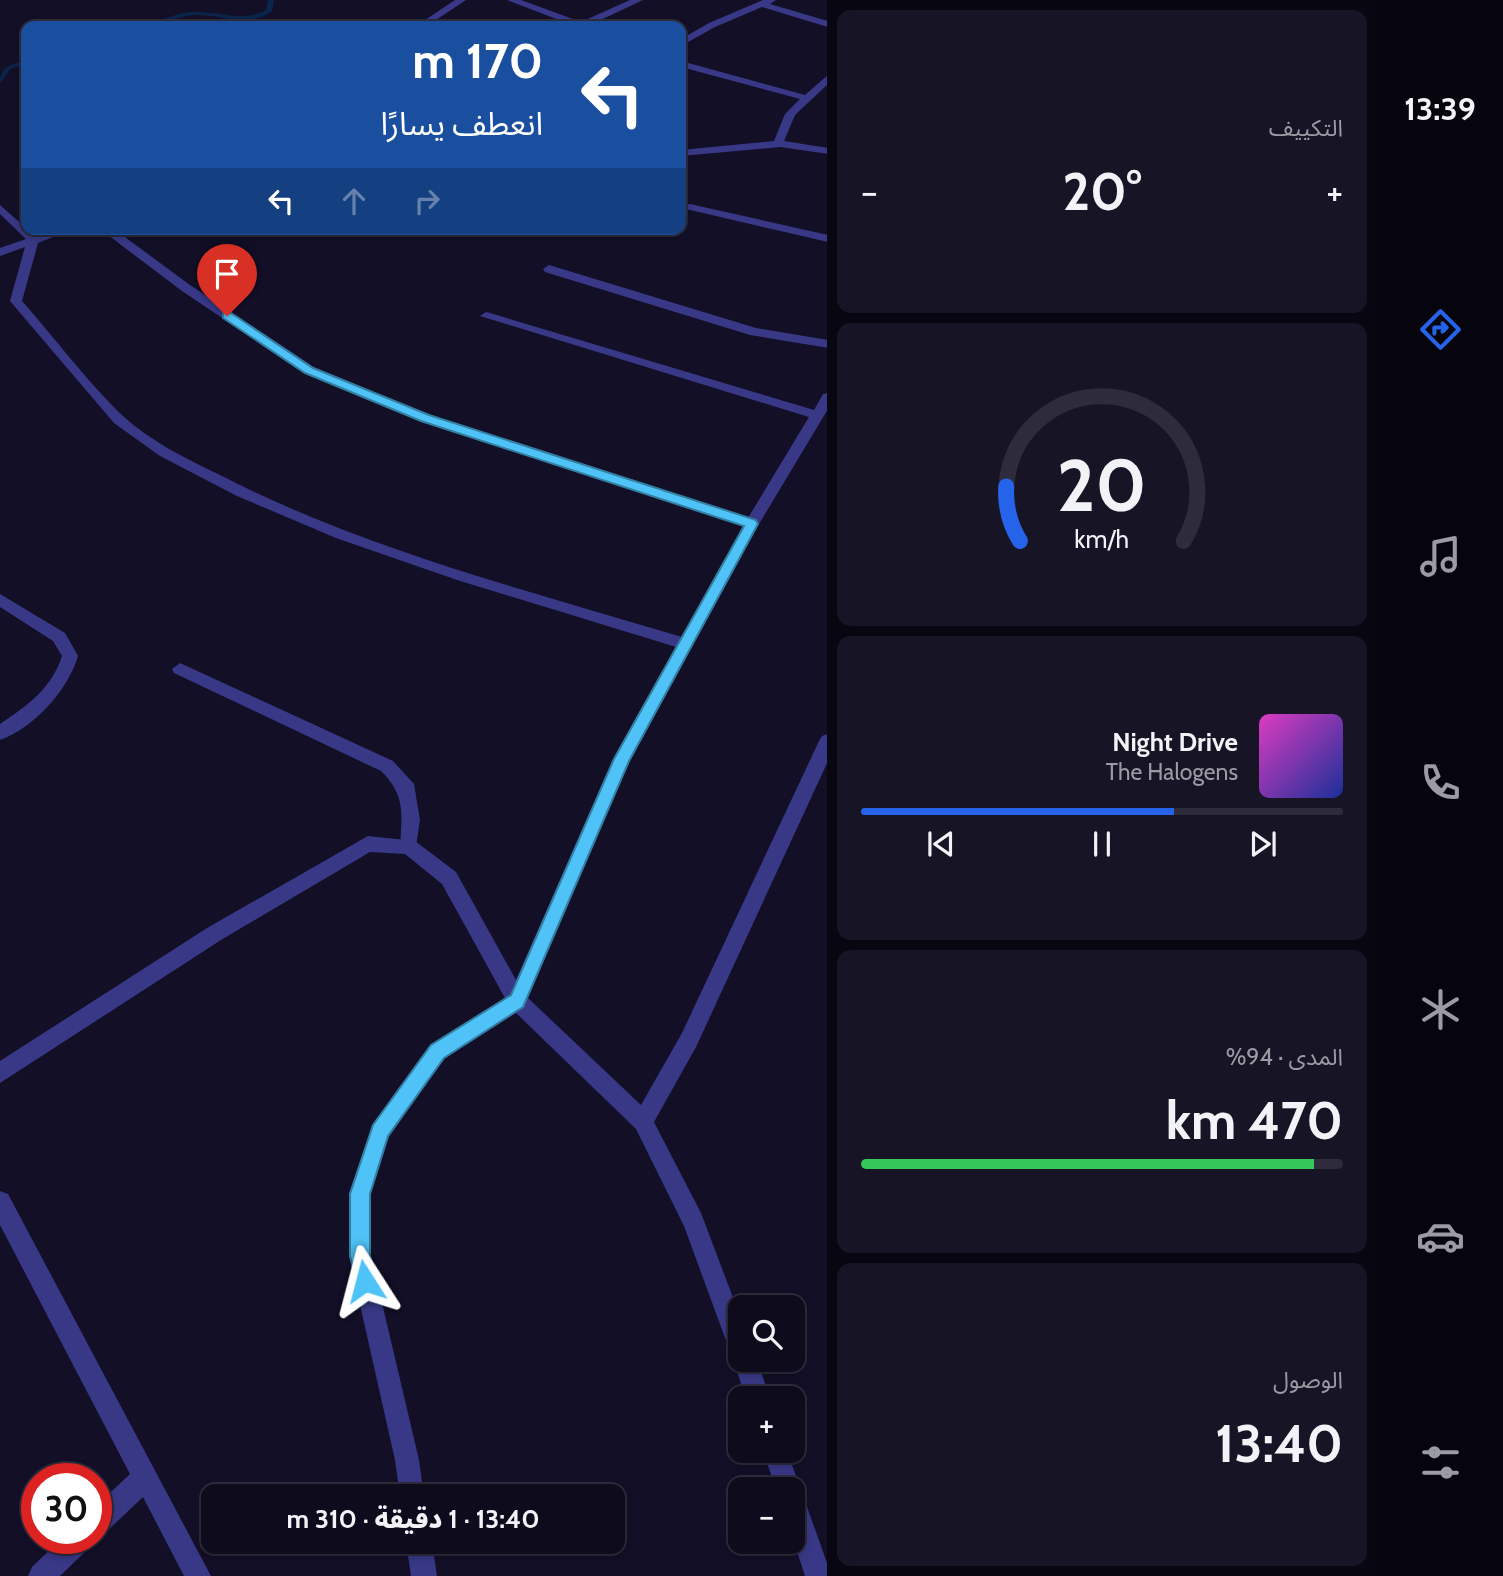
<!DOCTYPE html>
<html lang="ar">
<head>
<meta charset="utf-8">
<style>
  body { margin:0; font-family:Cabin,"Noto Sans Arabic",sans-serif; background:#171426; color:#f1f3f6; direction:rtl; height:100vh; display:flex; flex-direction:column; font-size:26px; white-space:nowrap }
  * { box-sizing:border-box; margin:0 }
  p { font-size:23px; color:#9b9ba4 }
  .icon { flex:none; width:38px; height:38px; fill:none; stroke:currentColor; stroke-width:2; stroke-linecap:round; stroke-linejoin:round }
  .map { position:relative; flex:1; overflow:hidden; direction:ltr }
  .panel { display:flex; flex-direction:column; gap:10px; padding:10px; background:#080610; width:550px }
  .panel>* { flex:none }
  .guide { position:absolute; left:21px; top:21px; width:665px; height:214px; border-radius:14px; box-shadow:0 4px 10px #0003,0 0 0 2px #2e2b3b; direction:rtl; background:#1a4fa0; color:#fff; overflow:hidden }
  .controls { position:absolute; left:728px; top:1295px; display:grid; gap:14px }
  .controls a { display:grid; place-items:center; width:77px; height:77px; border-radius:14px; background:#0e0b1d; box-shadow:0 4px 10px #0003,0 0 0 2px #2e2b3b; font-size:35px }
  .speed { position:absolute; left:21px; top:1463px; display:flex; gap:14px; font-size:35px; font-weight:700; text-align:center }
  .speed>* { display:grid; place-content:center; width:91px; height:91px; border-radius:50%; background:#0e0b1d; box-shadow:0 4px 10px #0003,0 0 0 2px #2e2b3b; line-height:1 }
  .speed .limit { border:10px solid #d22; background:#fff; color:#111 }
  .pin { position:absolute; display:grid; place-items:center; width:60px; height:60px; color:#fff; margin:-72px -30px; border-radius:50% 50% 50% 0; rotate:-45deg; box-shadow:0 0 7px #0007 }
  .pin .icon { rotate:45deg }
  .me { position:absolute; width:77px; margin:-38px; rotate:351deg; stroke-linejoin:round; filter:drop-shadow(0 0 5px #0008) }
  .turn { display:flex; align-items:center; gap:24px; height:147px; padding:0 28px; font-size:32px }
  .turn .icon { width:91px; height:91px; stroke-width:2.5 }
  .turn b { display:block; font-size:49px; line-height:60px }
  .lanes { display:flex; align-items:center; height:66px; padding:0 28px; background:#0003; justify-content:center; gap:35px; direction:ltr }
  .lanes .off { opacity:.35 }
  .big { font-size:52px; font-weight:800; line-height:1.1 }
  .panel .card { flex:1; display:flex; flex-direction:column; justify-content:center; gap:10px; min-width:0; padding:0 24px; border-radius:14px; background:#171426 }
  .panel .dial { align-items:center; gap:0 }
  .dial svg { height:182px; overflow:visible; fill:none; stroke:#2e2b3b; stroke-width:7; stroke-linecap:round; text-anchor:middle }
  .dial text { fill:#f1f3f6; stroke:none }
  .song { display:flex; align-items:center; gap:21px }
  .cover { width:84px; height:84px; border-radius:10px; background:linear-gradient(135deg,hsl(310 70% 55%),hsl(230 70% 35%)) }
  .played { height:7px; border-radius:4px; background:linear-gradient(90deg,#2563eb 65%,#2e2b3b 65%) }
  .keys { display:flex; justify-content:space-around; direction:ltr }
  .heat { display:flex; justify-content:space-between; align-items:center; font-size:38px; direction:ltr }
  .charge { height:10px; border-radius:5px; background:linear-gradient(90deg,#34c759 94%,#2e2b3b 0) }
  .trip { position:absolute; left:201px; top:1484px; width:424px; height:70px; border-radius:14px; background:#0e0b1d; box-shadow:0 4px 10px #0003,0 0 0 2px #2e2b3b; font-weight:800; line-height:70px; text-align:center; direction:rtl }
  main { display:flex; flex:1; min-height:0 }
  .tabs { display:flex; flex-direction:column; width:126px; justify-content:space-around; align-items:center; background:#06040c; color:#9b9ba4 }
  .tabs .icon { width:49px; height:49px }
  .tabs .current { color:#2563eb }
  .tabs b { font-size:32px; color:#f1f3f6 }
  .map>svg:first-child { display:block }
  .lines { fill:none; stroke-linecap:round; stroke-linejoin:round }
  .stream { fill:#0b244a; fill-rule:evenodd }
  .lane { fill:#383887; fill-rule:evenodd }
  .street { fill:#383887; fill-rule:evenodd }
  .route { fill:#4fc3f7; stroke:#337fa1; stroke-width:2 }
</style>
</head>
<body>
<main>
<nav class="tabs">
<b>13:39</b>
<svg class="icon current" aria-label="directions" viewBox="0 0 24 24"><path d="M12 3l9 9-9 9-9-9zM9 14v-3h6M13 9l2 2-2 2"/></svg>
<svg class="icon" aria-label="music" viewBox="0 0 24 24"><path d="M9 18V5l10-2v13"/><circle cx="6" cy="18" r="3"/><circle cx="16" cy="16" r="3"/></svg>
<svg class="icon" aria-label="phone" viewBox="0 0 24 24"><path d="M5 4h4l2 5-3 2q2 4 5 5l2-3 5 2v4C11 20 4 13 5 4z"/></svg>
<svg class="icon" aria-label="climate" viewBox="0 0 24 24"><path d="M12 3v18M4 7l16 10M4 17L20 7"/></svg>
<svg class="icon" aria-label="car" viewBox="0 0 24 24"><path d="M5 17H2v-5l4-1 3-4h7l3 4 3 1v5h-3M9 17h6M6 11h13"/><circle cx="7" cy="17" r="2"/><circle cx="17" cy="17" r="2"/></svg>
<svg class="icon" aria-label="filters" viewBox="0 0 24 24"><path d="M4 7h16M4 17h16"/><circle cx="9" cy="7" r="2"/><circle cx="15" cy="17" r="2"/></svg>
</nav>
<section class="panel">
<div class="card"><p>التكييف</p>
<div class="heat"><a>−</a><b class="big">20°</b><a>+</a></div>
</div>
<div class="card dial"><svg viewBox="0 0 100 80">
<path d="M14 69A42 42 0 1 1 86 69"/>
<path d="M14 69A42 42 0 0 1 8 45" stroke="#2563eb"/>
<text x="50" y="56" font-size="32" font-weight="700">20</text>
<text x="50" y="72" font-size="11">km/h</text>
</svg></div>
<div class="card">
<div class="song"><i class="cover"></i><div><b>Night Drive</b><p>The Halogens</p></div></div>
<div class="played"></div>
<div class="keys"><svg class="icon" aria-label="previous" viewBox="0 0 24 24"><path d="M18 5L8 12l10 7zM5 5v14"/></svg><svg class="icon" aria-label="pause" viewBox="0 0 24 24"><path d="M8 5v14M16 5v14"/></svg><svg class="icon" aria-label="next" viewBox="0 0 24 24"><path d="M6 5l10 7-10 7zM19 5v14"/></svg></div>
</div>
<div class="card"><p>المدى · 94%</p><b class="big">470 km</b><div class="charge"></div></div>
<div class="card"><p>الوصول</p><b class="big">13:40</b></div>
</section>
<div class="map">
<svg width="828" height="1576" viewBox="0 0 828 1576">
  <rect width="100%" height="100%" fill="#120f27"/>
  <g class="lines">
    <g class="stream">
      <path d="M268,0H274L272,11C248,29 221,14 194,15C184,16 175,19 166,22L165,26H159L161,20C172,16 182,12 194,12C219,11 243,23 266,10Z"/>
      <path d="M26,60V64L10,69L2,81L0,82C0,66 13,64 26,60Z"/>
    </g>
    <path class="lane" d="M180,663L393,761L414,784L420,820L415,853L409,855L403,853C399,845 401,838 401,829C403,803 399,789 381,771L174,673L172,669Z"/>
    <g class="street">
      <polygon points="455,0 466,0 427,26 416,26"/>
      <polygon points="507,0 521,0 581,22 630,0 643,0 588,26 575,26"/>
      <polygon points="763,0 776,0 770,4 828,21 828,27 762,7 715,27 681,46 681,39 709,23"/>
      <polygon points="681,61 805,95 828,75 828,84 795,115 784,141 828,148 828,154 780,147 681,156 681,150 774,141 785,114 800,99 681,67"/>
      <polygon points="690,204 828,235 828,242 686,209 686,205"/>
      <path d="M0,205L35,236L55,229H73L38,243L22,301C54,337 89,384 123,416C150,441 185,458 218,474C363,549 526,590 682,637L743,526L420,421L304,373L182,291L100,229H114L190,285L314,367L430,415L748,518L809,417L480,316L486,312L490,313L814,410L823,394L828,393V409L759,524L630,761L528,998L641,1105L682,1033L819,741L822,736L828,734V761L696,1047L654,1122L701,1213L740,1316V1360H757L770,1398H746L733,1360L735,1356L728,1346L684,1226L636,1129L516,1013L444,1059L389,1137L371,1193V1256L419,1460L424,1496H400L395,1460L349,1256V1193L373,1124L430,1045L505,998L442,884L405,854L370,852L221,940L0,1083V1061L207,928L368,836L415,841L456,872L516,980L613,759L676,647L457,580L336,538L237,496L160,456L114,423L10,301L25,247L0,256V248L26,239L0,214Z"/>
      <polygon points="549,265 756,328 828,340 828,348 750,335 545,272 543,269"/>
      <path d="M0,594L65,633L78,656C68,690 34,728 0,740V724C27,706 52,688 62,656L53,641L0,607Z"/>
      <polygon points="0,1191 8,1194 211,1576 184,1576 143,1497 105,1533 96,1537 96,1506 130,1474 0,1225"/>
      <path d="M763,1451H787C801,1490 814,1526 828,1566V1576H805L793,1539V1489H776Z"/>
      <polygon points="62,1538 94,1538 90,1547 60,1576 28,1576 32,1567"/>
      <polygon points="406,1542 432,1542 437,1576 411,1576"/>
    </g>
  </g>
  <polygon class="route" points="223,313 231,313 313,368 429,415 756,520 758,524 629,761 523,1007 444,1058 388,1136 370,1194 370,1256 376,1281 373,1288 365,1292 358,1288 350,1256 350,1194 373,1125 431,1045 511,995 614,759 744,526 421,421 305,373 223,318"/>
</svg>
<div class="controls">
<a><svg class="icon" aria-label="search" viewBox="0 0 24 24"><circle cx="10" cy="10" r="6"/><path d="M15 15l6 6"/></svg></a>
<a>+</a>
<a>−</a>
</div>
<div class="speed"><div class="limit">30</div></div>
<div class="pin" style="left:227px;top:316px;background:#d93025"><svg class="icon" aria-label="arrive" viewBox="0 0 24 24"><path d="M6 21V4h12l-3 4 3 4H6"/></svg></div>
<svg class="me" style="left:365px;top:1281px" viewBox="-20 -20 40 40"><path d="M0-17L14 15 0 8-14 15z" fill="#4fc3f7" stroke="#fff" stroke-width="4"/></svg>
<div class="trip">13:40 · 1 دقيقة · 310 m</div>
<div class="guide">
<div class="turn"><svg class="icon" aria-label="left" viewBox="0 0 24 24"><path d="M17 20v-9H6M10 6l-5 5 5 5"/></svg><div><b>170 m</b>انعطف يسارًا</div></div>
<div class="lanes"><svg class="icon" aria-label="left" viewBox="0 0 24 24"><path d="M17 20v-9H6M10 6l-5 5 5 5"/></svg><svg class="icon off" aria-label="ahead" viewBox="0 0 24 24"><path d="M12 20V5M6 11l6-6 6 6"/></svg><svg class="icon off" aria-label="right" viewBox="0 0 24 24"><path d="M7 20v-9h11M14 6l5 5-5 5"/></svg></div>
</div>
</div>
</main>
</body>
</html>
